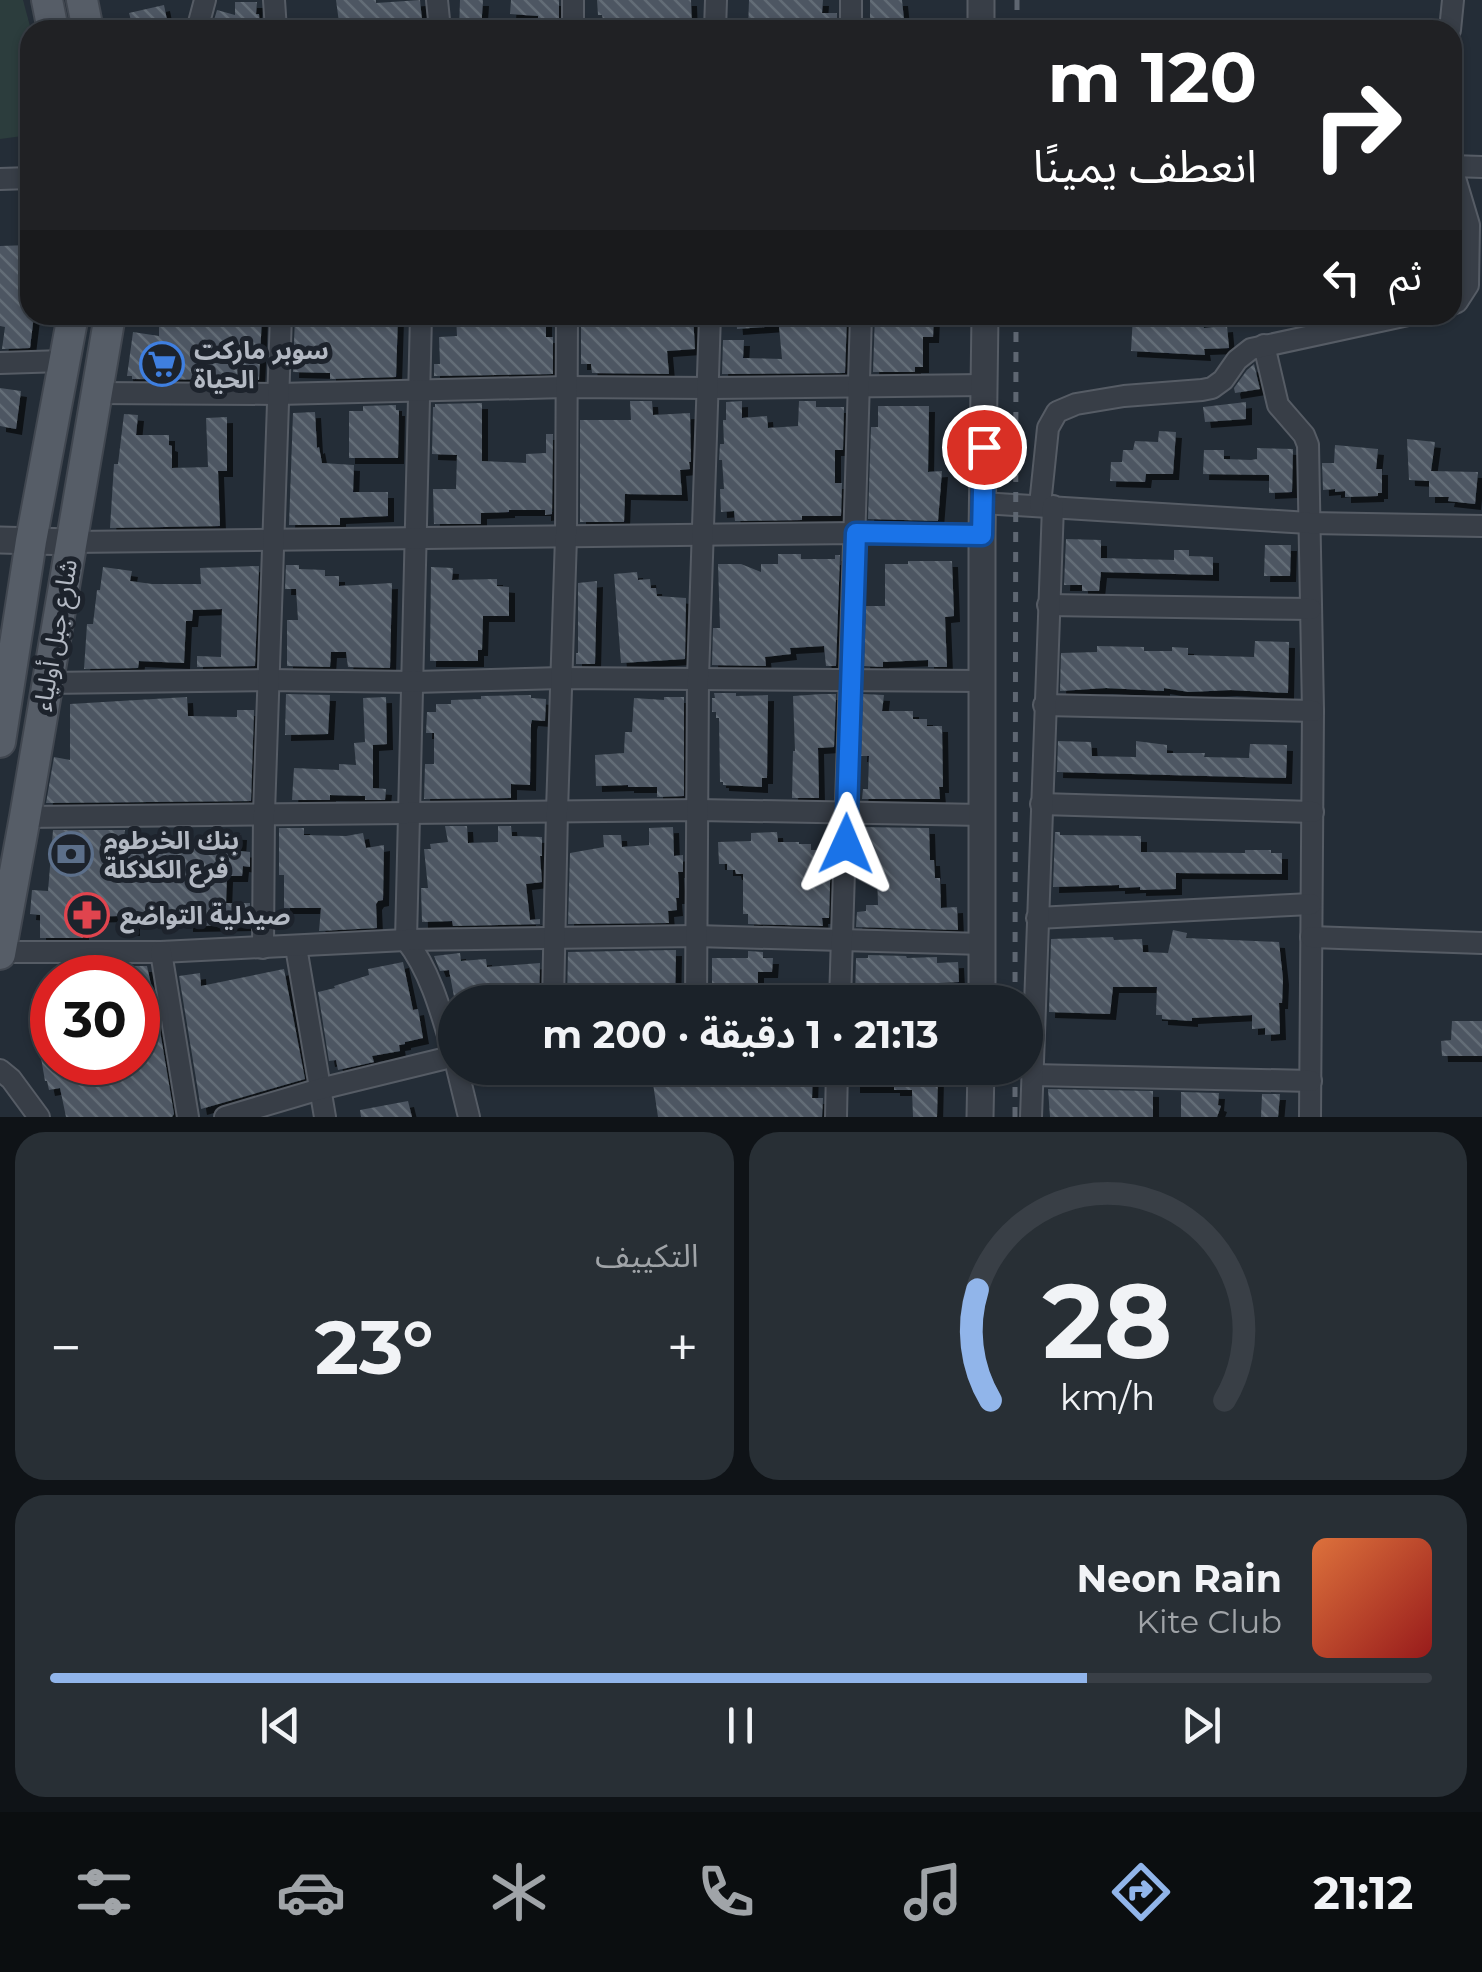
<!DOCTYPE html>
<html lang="ar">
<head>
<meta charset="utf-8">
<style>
  body { margin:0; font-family:Montserrat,"Noto Sans Arabic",sans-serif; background:#282f35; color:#f1f3f6; direction:rtl; height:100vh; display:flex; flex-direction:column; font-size:38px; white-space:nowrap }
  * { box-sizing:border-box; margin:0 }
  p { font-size:32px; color:#a0a4a8 }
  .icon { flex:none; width:55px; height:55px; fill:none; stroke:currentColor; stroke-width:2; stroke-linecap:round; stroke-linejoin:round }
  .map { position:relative; height:1117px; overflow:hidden; direction:ltr }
  .details { display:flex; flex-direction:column; gap:15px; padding:15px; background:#0f1317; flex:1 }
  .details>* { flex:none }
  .top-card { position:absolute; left:20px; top:20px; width:1442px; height:305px; border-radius:30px; box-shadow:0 2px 8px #0004,0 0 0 2px #393f46; direction:rtl; background:#202124; color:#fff; overflow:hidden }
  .speed { position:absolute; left:30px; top:955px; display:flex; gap:20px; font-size:50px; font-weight:700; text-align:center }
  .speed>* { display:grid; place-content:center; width:130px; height:130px; border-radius:50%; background:#1b2229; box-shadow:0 2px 8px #0004,0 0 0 2px #393f46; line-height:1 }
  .speed .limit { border:15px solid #d22; background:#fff; color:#111 }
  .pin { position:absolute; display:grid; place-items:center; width:85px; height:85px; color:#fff; margin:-42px; border:5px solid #fff; border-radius:50%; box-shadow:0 2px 10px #0007 }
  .me { position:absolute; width:110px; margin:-55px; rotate:1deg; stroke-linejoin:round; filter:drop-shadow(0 0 8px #0008) }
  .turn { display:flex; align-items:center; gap:35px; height:210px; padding:0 40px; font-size:45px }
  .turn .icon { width:130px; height:130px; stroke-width:2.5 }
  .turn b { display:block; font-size:70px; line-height:85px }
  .then { display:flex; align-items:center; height:95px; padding:0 40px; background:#0003; gap:20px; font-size:38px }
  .big { font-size:75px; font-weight:700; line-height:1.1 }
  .details .card { flex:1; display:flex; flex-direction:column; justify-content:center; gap:15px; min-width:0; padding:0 35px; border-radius:30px; background:#282f35 }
  .details .dial { align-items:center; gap:0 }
  .dial svg { height:260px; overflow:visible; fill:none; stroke:#393f46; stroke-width:7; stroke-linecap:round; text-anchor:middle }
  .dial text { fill:#f1f3f6; stroke:none }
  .song { display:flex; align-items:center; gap:30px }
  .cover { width:120px; height:120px; border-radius:15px; background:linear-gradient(135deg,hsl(20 70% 55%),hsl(0 70% 35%)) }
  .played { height:10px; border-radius:5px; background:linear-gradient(90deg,#91b5ea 75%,#393f46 75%) }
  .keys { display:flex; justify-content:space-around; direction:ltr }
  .heat { display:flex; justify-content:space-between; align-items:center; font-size:55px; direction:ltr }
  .details .tiles { flex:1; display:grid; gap:15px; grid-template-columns:1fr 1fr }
  .card:last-child { grid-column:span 2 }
  .trip { position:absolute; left:438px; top:985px; width:605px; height:100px; border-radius:50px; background:#1b2229; box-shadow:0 2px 8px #0004,0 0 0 2px #393f46; font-weight:700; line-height:100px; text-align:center; direction:rtl }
  .dock { display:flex; height:160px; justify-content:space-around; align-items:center; background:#0b0e10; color:#a0a4a8 }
  .dock .icon { width:70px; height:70px }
  .dock .selected { color:#91b5ea }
  .dock b { font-size:45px; color:#f1f3f6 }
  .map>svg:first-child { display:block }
  .green { fill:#2c3d3d }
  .building { fill:url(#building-back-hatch); filter:url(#shadow) }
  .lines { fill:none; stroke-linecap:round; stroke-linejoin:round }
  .minor-casing { stroke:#565c65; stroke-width:24 }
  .tertiary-casing { stroke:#565c65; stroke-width:29 }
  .primary-casing { stroke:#414750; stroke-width:34 }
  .minor { stroke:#383e47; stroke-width:20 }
  .tertiary { stroke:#383e47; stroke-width:25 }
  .primary { stroke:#565d67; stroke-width:30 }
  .rail { stroke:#5e6671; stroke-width:5; stroke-dasharray:10 10; stroke-linecap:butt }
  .route-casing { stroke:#114b97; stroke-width:25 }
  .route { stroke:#1a73e8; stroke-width:18 }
  .labels { text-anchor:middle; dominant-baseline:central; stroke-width:10; stroke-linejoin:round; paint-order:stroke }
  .poi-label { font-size:25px; font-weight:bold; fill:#b3b9c3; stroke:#1d232c; text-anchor:start }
  .street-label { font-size:25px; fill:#b3b9c3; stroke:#1d232c }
</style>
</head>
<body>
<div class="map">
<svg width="1482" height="1117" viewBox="0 0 1482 1117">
  <defs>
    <pattern id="building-back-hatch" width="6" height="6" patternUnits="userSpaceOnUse" patternTransform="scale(2.5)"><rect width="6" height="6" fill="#4d5762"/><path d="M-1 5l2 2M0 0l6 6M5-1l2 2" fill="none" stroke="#646d77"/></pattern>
    <filter id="shadow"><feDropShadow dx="6" dy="6" stdDeviation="0" flood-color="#0009"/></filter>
  </defs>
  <rect width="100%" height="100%" fill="#242d37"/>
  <polygon class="green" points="0,0 23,0 31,30 30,135 0,139"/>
  <g class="building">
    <polygon points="336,0 376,0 376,3 420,0 423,30 340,30"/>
    <polygon points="460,0 483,0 481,30 459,30"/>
    <polygon points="511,0 559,0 559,30 538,30 538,16 510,14"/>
    <polygon points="597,0 691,0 692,30 605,30 602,15 598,15"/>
    <polygon points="749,0 823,0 822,13 837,13 837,30 810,30 810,25 770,24 770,30 748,30"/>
    <polygon points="870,0 902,0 905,30 870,30"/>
    <polygon points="235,2 257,2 256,14 259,14 260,30 211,30 217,10 235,15"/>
    <polygon points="164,5 167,20 133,28 129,13"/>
    <polygon points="30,245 30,286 26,313 34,315 30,348 2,349 5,327 0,326 0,246"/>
    <polygon points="159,315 262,315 259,380 132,379 132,376 127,376 133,332 159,336"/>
    <polygon points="295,315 398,315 396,377 330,379 330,373 293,372"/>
    <polygon points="456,315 546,317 546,337 553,337 553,374 434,376 434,364 440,364 439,337 457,336"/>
    <polygon points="581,315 693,315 695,349 667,351 669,374 592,373 591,364 581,364"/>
    <polygon points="793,315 805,316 805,318 847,316 845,373 722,374 723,340 744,340 743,358 782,359 779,326 737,329 736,316"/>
    <polygon points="875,315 934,315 933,337 923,337 923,367 915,367 915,372 873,372"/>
    <polygon points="1133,315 1200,315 1204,328 1227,326 1229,348 1204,349 1205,355 1131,351"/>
    <polygon points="1254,364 1260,389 1235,393 1234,388 1247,370"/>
    <polygon points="0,388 21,391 16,429 0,426"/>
    <polygon points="630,401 652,401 653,415 690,413 691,462 689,462 690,469 680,470 682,495 625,494 624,522 580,522 580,420 631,420"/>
    <polygon points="742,401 742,418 767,416 768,428 798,426 799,401 816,401 816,407 844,407 843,450 835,450 835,483 842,483 841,516 802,516 802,520 735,521 734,511 721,512 720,489 724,489 722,460 719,460 720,444 724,444 723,420 726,420 726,402"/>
    <polygon points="1246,402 1246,419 1205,422 1203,407"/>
    <polygon points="482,403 482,461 526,463 526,454 546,453 546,434 553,434 552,514 545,515 545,510 509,510 509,512 481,513 481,524 434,524 433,489 456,489 457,455 432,454 433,407 435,407 435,404"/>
    <polygon points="396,405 396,410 399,410 398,458 349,458 349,411 363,411 363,406"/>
    <polygon points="878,406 929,406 928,472 942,471 938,521 868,519 871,427 878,427"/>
    <polygon points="315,412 317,448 319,447 322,463 354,465 353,492 388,492 388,516 340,518 340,525 289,525 293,413"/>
    <polygon points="124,414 138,415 136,435 169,435 169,445 172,446 172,468 208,467 206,418 227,417 227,471 218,471 220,526 110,528 114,464 118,464"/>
    <polygon points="1159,431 1176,432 1173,474 1146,474 1145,482 1110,481 1111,462 1122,462 1123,450 1133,450 1135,441 1158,442"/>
    <polygon points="1407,439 1435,442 1431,471 1478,472 1475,504 1448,501 1449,497 1429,497 1429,481 1409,480"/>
    <polygon points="1335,445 1378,449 1376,469 1382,469 1382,493 1378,493 1378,496 1345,497 1345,491 1335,492 1335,489 1323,490 1322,463 1334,463"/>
    <polygon points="1257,448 1293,449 1292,492 1269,493 1269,475 1203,474 1204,450 1224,450 1224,459 1251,460 1257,459"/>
    <polygon points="1066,539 1101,540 1101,558 1174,560 1174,550 1189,550 1189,556 1213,557 1213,575 1101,572 1099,591 1082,591 1082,585 1064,585"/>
    <polygon points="1265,545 1291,545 1290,576 1264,576"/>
    <polygon points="778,554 801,554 801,559 835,559 835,555 840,555 836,666 826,666 824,646 790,648 791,654 765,657 766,666 712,665 713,628 720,628 718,564 741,564 761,572 761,564 778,564"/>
    <polygon points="908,561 952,561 954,616 945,617 947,667 928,667 928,660 883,662 883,667 864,666 866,606 885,606 885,564 908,564"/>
    <polygon points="286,565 299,565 299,569 325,570 325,576 339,576 339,586 392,583 390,668 348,667 346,652 331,652 330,667 287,666 287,620 298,620 296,589 285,589"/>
    <polygon points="259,566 255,666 197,667 197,656 221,657 222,609 193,610 192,621 186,621 184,663 139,661 138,668 84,669 87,624 93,624 97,590 100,590 103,567 132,571 130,581 152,584 201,584 200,568"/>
    <polygon points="431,567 453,568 452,580 497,579 497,586 509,587 509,616 483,616 482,650 478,650 478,661 430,661"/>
    <polygon points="637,572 638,580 650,579 651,588 656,588 657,596 686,598 685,659 621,663 614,574"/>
    <polygon points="597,581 595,664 576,664 576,653 578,653 578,583"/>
    <polygon points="1255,641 1289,642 1288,693 1231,690 1189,692 1164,688 1164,691 1106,688 1060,691 1061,653 1097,652 1097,646 1144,647 1144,651 1172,651 1172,647 1188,648 1188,655 1254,657"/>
    <polygon points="714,693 736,693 736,696 768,695 767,778 762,778 762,787 723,785 723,782 720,782 719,718 716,718 716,712 712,712 712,698 715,698"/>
    <polygon points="286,694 330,695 328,734 285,735"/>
    <polygon points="822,694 836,694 834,747 818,748 819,798 792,798 793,751 795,751 793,696"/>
    <polygon points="863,694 884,695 882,711 913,711 913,719 927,719 927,726 942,726 943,787 939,787 940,799 862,799 863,789 868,789 869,756 861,756"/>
    <polygon points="531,695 531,698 546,699 545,721 532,720 531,724 530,785 511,784 511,798 424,799 425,764 434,764 434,733 426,733 427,712 436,712 436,704 451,704 451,700 481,699 481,696"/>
    <polygon points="187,697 188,716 237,717 237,710 254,710 251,801 46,803 54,757 70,760 70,704"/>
    <polygon points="386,697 387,744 373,745 373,788 386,789 385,800 365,800 365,796 330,795 330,800 292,800 294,768 339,770 339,764 356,765 354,743 365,742 363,698"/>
    <polygon points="664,697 684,697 684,796 657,797 657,787 628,787 628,785 596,786 595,755 624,753 625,732 632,732 634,698 664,700"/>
    <polygon points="1058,741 1091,742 1092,756 1136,757 1136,741 1167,745 1167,753 1205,753 1204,757 1249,758 1250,744 1287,745 1286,778 1057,772"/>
    <polygon points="445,826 467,826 468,843 498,842 498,826 511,826 512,836 542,837 542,856 540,856 542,882 526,884 530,920 540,919 540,924 453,926 452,921 422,922 421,888 428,888 424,849 431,849 430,844 448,842"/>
    <polygon points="673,827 674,856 683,855 683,872 678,872 679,886 679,898 676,898 677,910 668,911 669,923 568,924 570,853 604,847 603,835 621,835 622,847 649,845 649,828"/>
    <polygon points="859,827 929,828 930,860 934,860 935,878 940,878 941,908 957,907 958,930 856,927 857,912 866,911 866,905 878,905 877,874 858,874"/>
    <polygon points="279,828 304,828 304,835 346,836 363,833 366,848 384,845 383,900 378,901 376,904 377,928 319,931 321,908 284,908 284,875 279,875"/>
    <polygon points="53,830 125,830 124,838 132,839 132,845 159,846 160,844 203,848 204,833 241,834 240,851 250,852 250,867 243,866 242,876 227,876 226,903 250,903 249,925 187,926 187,922 148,921 134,923 134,930 118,930 119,916 83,917 83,938 40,938 40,915 30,914 32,890 48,891"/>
    <polygon points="777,832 778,842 799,842 799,844 811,844 811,850 831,850 829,918 822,918 823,926 748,924 748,914 743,914 743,874 736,874 735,870 727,870 727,864 719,864 718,842 751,841 751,833"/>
    <polygon points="1055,832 1060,832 1060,835 1141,836 1141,852 1245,853 1245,850 1271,850 1271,853 1282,853 1282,874 1176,873 1176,889 1140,890 1140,887 1119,888 1119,885 1053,887"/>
    <polygon points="1173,930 1187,933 1186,938 1279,942 1283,979 1282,1003 1279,1003 1280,1034 1265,1035 1265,1028 1252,1029 1252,1015 1192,1018 1192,1021 1162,1019 1162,1015 1156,1015 1157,987 1113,987 1110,1014 1049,1012 1051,939 1113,937 1114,940 1142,939 1143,952 1168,953"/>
    <polygon points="676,950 675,1002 567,1002 568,952"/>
    <polygon points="748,951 763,952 763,958 773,958 772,972 758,972 758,994 712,995 712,958 748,958"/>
    <polygon points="460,953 461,961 486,959 487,967 540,963 539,998 507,998 507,1002 455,1002 449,970 440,971 434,956"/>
    <polygon points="868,955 906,956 907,958 937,957 937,963 958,962 959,982 940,983 938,1002 888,1002 888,998 855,999 856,958 868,958"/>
    <polygon points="403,962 413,1010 418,1009 423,1038 405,1042 405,1044 399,1045 400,1051 372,1056 374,1062 338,1070 336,1060 329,1061 318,992 335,988 334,986 369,975 368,969"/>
    <polygon points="115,966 147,966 157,1013 174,1114 172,1117 66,1117 60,1088 49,1090 47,1081 45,1081 31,999 52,995 52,1067 70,1062 138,1062 138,978 118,978"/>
    <polygon points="284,969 305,1079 201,1109 179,976 200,973 201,986"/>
    <polygon points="1452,1021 1482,1021 1482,1056 1442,1056 1441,1041 1451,1040"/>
    <polygon points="666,1068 813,1068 812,1098 823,1098 822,1117 658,1117 651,1070"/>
    <polygon points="915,1068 920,1073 938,1074 937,1117 913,1117 912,1090 894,1090 894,1087 854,1087 854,1072 866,1072 866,1069"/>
    <polygon points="1048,1089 1153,1091 1153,1117 1050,1117"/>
    <polygon points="1181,1092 1219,1093 1218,1105 1221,1106 1217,1117 1181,1117"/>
    <polygon points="1262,1094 1280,1094 1278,1117 1261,1117"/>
    <polygon points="408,1101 412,1117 361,1117 360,1110"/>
  </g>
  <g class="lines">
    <g class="minor-casing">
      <g id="minor">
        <polyline points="274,0 276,30"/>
        <polyline points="437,0 440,30"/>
        <polyline points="197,30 205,0"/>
        <polyline points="573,30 573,0"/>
        <polyline points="715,30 716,0"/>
        <polyline points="851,30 851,0"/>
        <polyline points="1450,30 1453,0"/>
        <polyline points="1452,166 1482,167"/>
        <polyline points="1452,168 1469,225 1468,285 1457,302 1452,304"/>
        <polyline points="0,179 30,178"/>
        <path d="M421,315L406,940C432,973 443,1019 455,1059"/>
        <polyline points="1264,345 1278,405 1304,435 1308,445 1313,711 1310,1117"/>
        <polyline points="0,363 63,361"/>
        <polyline points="96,393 278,394 566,387 709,388 984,385"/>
        <polyline points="982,503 1309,523 1482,526"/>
        <polyline points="1040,505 1048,428 1057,412 1076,404 1124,396 1202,390 1212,388 1223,380 1237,360 1251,349 1408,315"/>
        <polyline points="71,542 856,533 982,535"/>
        <polyline points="1048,605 1311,609"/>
        <polyline points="47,683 269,680 414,682 561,678 983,681"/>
        <polyline points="1044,705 1313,711"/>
        <polyline points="1041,804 1313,812"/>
        <polyline points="25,817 699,810 983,815"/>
        <polyline points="1037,918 1311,904"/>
        <polyline points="1311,937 1482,943"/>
        <polyline points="296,947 325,1117"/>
        <polyline points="263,948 264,813 281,315"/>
        <polyline points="0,952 161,952 406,940 696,936 983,944"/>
        <polyline points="161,952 188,1117"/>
        <polyline points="553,1002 557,811 566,537 567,315"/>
        <polyline points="696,1002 698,678 710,315"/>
        <polyline points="840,1002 861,315"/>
        <polyline points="457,1068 469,1117"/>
        <polyline points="0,1070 11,1079 39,1117"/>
        <polyline points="1032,1075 1311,1081"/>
        <polyline points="225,1117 320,1089 455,1056"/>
        <polyline points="836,1117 837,1068"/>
        <polyline points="1031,1117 1053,506"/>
      </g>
    </g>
    <g class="tertiary-casing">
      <g id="tertiary">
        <polyline points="981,0 981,30"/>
        <polyline points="0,540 71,542"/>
        <polyline points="982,1002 982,535 985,315"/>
        <polyline points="980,1117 981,1068"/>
      </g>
    </g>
    <g class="primary-casing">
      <g id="primary">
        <polyline points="47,0 53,30"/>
        <polyline points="82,0 88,30"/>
        <polyline points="0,742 31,541 73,315"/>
        <polyline points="0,954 25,817 110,315"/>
      </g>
    </g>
    <use href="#minor" class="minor"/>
    <use href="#tertiary" class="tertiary"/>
    <use href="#primary" class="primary"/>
    <g class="rail">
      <polyline points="1017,30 1017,0"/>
      <polyline points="1015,1002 1016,315"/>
      <polyline points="1015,1117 1015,1068"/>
    </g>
  </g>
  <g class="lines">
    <g class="route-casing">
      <polyline id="route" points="846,844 856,533 982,535 984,447"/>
    </g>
    <use href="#route" class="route"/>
  </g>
  <defs>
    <g id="supermarket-ring" transform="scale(2.25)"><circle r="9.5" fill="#1d232c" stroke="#3f7fe0" stroke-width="1.5"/><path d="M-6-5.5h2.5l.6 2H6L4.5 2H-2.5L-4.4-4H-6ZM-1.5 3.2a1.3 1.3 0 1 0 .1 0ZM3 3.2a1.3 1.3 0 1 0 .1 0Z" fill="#3f7fe0"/></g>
    <g id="bank-ring" transform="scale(2.25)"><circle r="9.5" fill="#1d232c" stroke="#5c6f8a" stroke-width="1.5"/><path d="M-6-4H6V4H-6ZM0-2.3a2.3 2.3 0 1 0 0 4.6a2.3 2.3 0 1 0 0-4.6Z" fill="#5c6f8a"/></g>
    <g id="pharmacy-ring" transform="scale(2.25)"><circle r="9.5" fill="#1d232c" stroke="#e0444e" stroke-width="1.5"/><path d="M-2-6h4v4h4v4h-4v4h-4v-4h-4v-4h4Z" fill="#e0444e"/></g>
  </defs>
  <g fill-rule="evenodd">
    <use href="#supermarket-ring" x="162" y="364"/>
    <use href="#bank-ring" x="71" y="854"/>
    <use href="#pharmacy-ring" x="87" y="915"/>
  </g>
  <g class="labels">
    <g class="poi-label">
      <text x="194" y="350">سوبر ماركت<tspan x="194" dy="29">الحياة</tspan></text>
      <text x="104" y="840">بنك الخرطوم<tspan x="104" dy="29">فرع الكلاكلة</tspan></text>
      <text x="120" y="915">صيدلية التواضع</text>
    </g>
    <g class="street-label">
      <text transform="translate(55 635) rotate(-80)">شارع جبل أولياء</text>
    </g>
  </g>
</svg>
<div class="speed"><div class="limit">30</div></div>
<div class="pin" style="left:984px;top:447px;background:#d93025"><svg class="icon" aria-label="arrive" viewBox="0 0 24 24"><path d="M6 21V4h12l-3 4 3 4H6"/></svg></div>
<svg class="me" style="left:846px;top:844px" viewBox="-20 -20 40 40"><path d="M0-17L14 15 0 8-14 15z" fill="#1a73e8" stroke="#fff" stroke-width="4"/></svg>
<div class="trip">21:13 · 1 دقيقة · 200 m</div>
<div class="top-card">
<div class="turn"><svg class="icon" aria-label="right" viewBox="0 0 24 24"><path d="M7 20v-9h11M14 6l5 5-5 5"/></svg><div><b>120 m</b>انعطف يمينًا</div></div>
<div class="then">ثم<svg class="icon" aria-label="left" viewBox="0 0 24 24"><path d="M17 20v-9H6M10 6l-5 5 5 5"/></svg></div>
</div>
</div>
<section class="details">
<div class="tiles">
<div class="card dial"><svg viewBox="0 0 100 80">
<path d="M14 69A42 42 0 1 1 86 69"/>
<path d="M14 69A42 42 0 0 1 10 35" stroke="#91b5ea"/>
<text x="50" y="56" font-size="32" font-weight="700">28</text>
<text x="50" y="72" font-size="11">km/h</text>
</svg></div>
<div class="card"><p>التكييف</p>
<div class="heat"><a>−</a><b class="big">23°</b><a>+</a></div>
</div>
<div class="card">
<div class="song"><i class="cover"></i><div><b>Neon Rain</b><p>Kite Club</p></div></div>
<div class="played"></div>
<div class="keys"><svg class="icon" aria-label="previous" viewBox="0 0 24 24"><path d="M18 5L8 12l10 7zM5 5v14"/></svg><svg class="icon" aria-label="pause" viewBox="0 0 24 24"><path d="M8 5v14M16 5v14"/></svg><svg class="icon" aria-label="next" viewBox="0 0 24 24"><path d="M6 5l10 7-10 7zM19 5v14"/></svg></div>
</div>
</div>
</section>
<nav class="dock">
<b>21:12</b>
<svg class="icon selected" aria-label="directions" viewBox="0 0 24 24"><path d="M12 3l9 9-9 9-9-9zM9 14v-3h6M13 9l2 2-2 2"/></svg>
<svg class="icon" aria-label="music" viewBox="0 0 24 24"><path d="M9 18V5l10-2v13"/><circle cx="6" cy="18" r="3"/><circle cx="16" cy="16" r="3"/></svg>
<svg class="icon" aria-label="phone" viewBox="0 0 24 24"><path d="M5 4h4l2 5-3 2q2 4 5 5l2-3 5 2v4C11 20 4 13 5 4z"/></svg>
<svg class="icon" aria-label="climate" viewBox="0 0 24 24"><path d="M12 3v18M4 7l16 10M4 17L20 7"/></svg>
<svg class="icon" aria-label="car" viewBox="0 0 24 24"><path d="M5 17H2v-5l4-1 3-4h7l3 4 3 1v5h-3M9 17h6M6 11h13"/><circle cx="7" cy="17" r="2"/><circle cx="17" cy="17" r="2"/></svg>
<svg class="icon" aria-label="filters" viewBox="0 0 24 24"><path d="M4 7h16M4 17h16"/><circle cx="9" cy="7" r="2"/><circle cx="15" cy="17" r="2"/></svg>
</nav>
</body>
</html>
